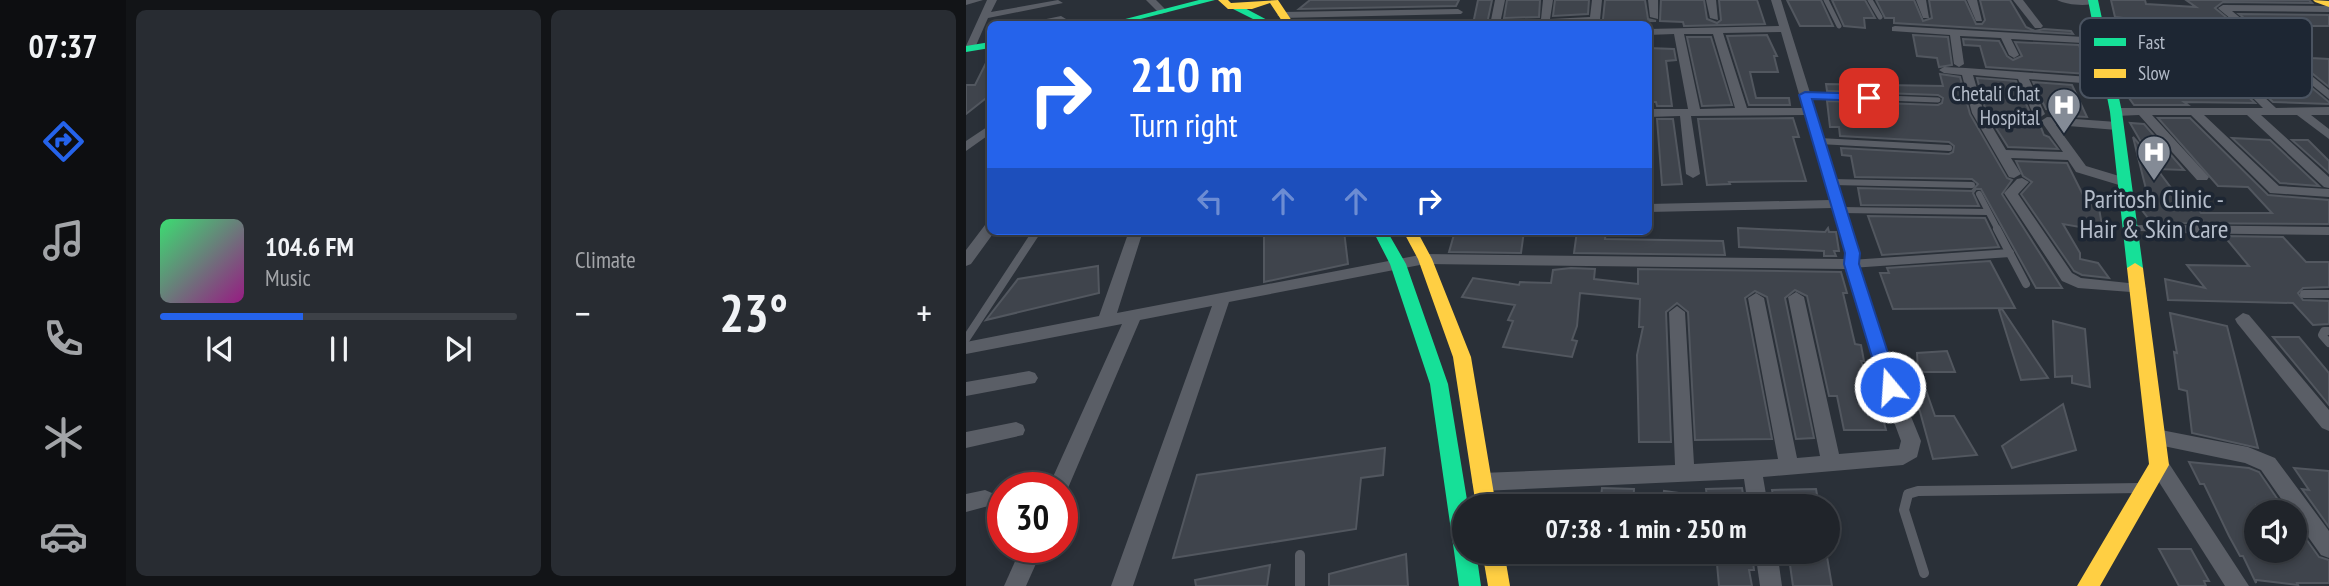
<!DOCTYPE html>
<html lang="en">
<head>
<meta charset="utf-8">
<style>
  body { margin:0; font-family:"PT Sans Narrow",sans-serif; background:#282c32; color:#f1f3f6; height:100vh; display:flex; flex-direction:column; font-size:26px; white-space:nowrap }
  * { box-sizing:border-box; margin:0 }
  p { font-size:23px; color:#a2a4a8 }
  .icon { flex:none; width:38px; height:38px; fill:none; stroke:currentColor; stroke-width:2; stroke-linecap:round; stroke-linejoin:round }
  .map { position:relative; flex:1; overflow:hidden }
  .panel { display:flex; flex-direction:column; gap:10px; padding:10px; background:#121417; width:840px }
  .panel>* { flex:none }
  .hud { position:absolute; left:21px; top:21px; width:665px; height:214px; border-radius:10px; box-shadow:0 4px 10px #0003,0 0 0 2px #3d4147; background:#2563eb; color:#fff; overflow:hidden }
  .tools { position:absolute; left:1278px; top:500px; display:grid; gap:14px }
  .tools a { display:grid; place-items:center; width:63px; height:63px; border-radius:50%; background:#20242a; box-shadow:0 4px 10px #0003,0 0 0 2px #3d4147; font-size:35px }
  .speed { position:absolute; left:21px; top:472px; display:flex; gap:14px; font-size:35px; font-weight:700; text-align:center }
  .speed>* { display:grid; place-content:center; width:91px; height:91px; border-radius:50%; background:#20242a; box-shadow:0 4px 10px #0003,0 0 0 2px #3d4147; line-height:1 }
  .speed .limit { border:10px solid #d22; background:#fff; color:#111 }
  .pin { position:absolute; display:grid; place-items:center; width:60px; height:60px; color:#fff; margin:-30px; border-radius:14px; box-shadow:0 4px 10px #0006 }
  .me { position:absolute; width:77px; margin:-38px; rotate:342deg; stroke-linejoin:round; filter:drop-shadow(0 0 5px #0008) }
  .turn { display:flex; align-items:center; gap:24px; height:147px; padding:0 28px; font-size:32px }
  .turn .icon { width:91px; height:91px; stroke-width:2.5 }
  .turn b { display:block; font-size:49px; line-height:60px }
  .lanes { display:flex; align-items:center; height:66px; padding:0 28px; background:#0003; justify-content:center; gap:35px; direction:ltr }
  .lanes .off { opacity:.35 }
  .big { font-size:52px; font-weight:700; line-height:1.1 }
  .panel .widget { flex:1; display:flex; flex-direction:column; justify-content:center; gap:10px; min-width:0; padding:0 24px; border-radius:10px; background:#282c32 }
  .song { display:flex; align-items:center; gap:21px }
  .cover { width:84px; height:84px; border-radius:10px; background:linear-gradient(135deg,hsl(140 70% 55%),hsl(310 70% 35%)) }
  .played { height:7px; border-radius:4px; background:linear-gradient(90deg,#2563eb 40%,#3d4147 40%) }
  .keys { display:flex; justify-content:space-around; direction:ltr }
  .heat { display:flex; justify-content:space-between; align-items:center; font-size:38px; direction:ltr }
  .panel .tiles { flex:1; display:grid; gap:10px; grid-template-columns:repeat(2,1fr) }
  .trip { position:absolute; left:486px; top:494px; width:388px; height:70px; border-radius:35px; background:#20242a; box-shadow:0 4px 10px #0003,0 0 0 2px #3d4147; font-weight:700; line-height:70px; text-align:center }
  main { display:flex; flex:1; min-height:0 }
  .tabs { display:flex; flex-direction:column; width:126px; justify-content:space-around; align-items:center; background:#0d0e11; color:#a2a4a8 }
  .tabs .icon { width:49px; height:49px }
  .tabs .current { color:#2563eb }
  .tabs b { font-size:32px; color:#f1f3f6 }
  .map>svg:first-child { display:block }
  .building { fill:#3f444c; stroke:#52575f; stroke-width:2 }
  .lines { fill:none; stroke-linecap:round; stroke-linejoin:round }
  .lane-far3 { stroke:#5a5e66; stroke-width:5 }
  .lane-far2 { stroke:#5a5e66; stroke-width:6 }
  .lane-far1 { stroke:#5a5e66; stroke-width:8 }
  .lane { stroke:#5a5e66; stroke-width:10 }
  .street { fill:#5a5e66; fill-rule:evenodd }
  .fast { fill:#16e098; fill-rule:evenodd }
  .slow { fill:#ffcf43; fill-rule:evenodd }
  .route { fill:#2563eb; stroke:#184099; stroke-width:2 }
  .labels { text-anchor:middle; dominant-baseline:central; stroke-width:7; stroke-linejoin:round; paint-order:stroke }
  .far-poi-label { font-size:21px; fill:#b4bcc9; stroke:#1d2633; text-anchor:end }
  .poi-label { font-size:26px; fill:#b4bcc9; stroke:#1d2633 }
  .key { fill:#1d2633; stroke:#4a5360; stroke-width:2 }
  .key-label { font-size:19px; fill:#b4bcc9 }
</style>
</head>
<body>
<main>
<nav class="tabs">
<b>07:37</b>
<svg class="icon current" aria-label="directions" viewBox="0 0 24 24"><path d="M12 3l9 9-9 9-9-9zM9 14v-3h6M13 9l2 2-2 2"/></svg>
<svg class="icon" aria-label="music" viewBox="0 0 24 24"><path d="M9 18V5l10-2v13"/><circle cx="6" cy="18" r="3"/><circle cx="16" cy="16" r="3"/></svg>
<svg class="icon" aria-label="phone" viewBox="0 0 24 24"><path d="M5 4h4l2 5-3 2q2 4 5 5l2-3 5 2v4C11 20 4 13 5 4z"/></svg>
<svg class="icon" aria-label="climate" viewBox="0 0 24 24"><path d="M12 3v18M4 7l16 10M4 17L20 7"/></svg>
<svg class="icon" aria-label="car" viewBox="0 0 24 24"><path d="M5 17H2v-5l4-1 3-4h7l3 4 3 1v5h-3M9 17h6M6 11h13"/><circle cx="7" cy="17" r="2"/><circle cx="17" cy="17" r="2"/></svg>
</nav>
<section class="panel">
<div class="tiles">
<div class="widget">
<div class="song"><i class="cover"></i><div><b>104.6 FM</b><p>Music</p></div></div>
<div class="played"></div>
<div class="keys"><svg class="icon" aria-label="previous" viewBox="0 0 24 24"><path d="M18 5L8 12l10 7zM5 5v14"/></svg><svg class="icon" aria-label="pause" viewBox="0 0 24 24"><path d="M8 5v14M16 5v14"/></svg><svg class="icon" aria-label="next" viewBox="0 0 24 24"><path d="M6 5l10 7-10 7zM19 5v14"/></svg></div>
</div>
<div class="widget"><p>Climate</p>
<div class="heat"><a>−</a><b class="big">23°</b><a>+</a></div>
</div>
</div>
</section>
<div class="map">
<svg width="1363" height="586" viewBox="0 0 1363 586">
  <rect width="100%" height="100%" fill="#2a3038"/>
  <g class="building">
    <polygon points="344,0 493,0 490,6 333,9"/>
    <polygon points="512,0 526,0 522,19 525,23 507,24"/>
    <polygon points="541,0 574,0 573,17 538,18"/>
    <polygon points="589,0 623,0 622,14 587,16"/>
    <polygon points="639,0 679,0 682,19 690,21 639,22 637,19"/>
    <polygon points="695,0 738,0 741,19 751,23 755,20 753,0 791,0 799,24 718,26 717,22 694,21"/>
    <polygon points="821,0 855,0 867,26 834,26"/>
    <polygon points="866,0 899,0 909,18 898,18 899,28 878,26"/>
    <polygon points="910,0 948,0 957,21 966,18 963,0 999,0 1010,24 1016,24 1019,20 1014,0 1044,0 1060,27 1069,31 1078,29 1105,31 1107,34 928,23 928,18 919,18"/>
    <polygon points="1145,0 1179,0 1180,4 1230,7 1220,0 1343,0 1346,3 1257,2 1249,8 1363,102 1363,104 1307,102 1221,24 1217,25 1217,33 1260,75 1163,74 1159,67 1221,71 1174,20 1149,17"/>
    <polygon points="1273,14 1363,15 1363,26 1307,26 1345,58 1363,59 1363,87"/>
    <polygon points="801,35 811,56 808,56 812,72 784,72 790,98 823,98 824,105 783,105 761,36"/>
    <polygon points="947,35 982,37 986,65 973,67 971,58 951,56"/>
    <polygon points="721,37 745,37 766,105 736,106"/>
    <polygon points="997,39 1033,41 1041,56 1047,60 1056,56 1049,42 1113,45 1122,74 1020,67 1014,46 998,45"/>
    <polygon points="682,48 708,49 710,60 700,61 706,106 691,106 690,102 686,102 682,87"/>
    <polygon points="24,55 24,95 0,114 0,85 9,85"/>
    <polygon points="974,74 994,77 1004,114 1041,178 1046,180 1036,194 1096,288 1070,288 1015,189 1010,189 1007,193 1013,206 895,205 892,188 1006,191 1012,184 1006,179 889,177 885,156 876,155 875,148 983,154 987,152 988,146 983,142 874,136 873,127 864,127 861,101 972,105 976,103 977,98 972,95 861,91 860,84 977,86"/>
    <polygon points="1011,78 1050,81 1065,115 1072,120 1078,135 1083,137 1092,149 1042,147 1020,112"/>
    <polygon points="1067,82 1106,85 1121,117 1101,116 1099,111 1080,109"/>
    <polygon points="1161,85 1272,87 1289,103 1218,102 1222,105 1168,105 1158,91 1166,92"/>
    <polygon points="827,118 833,137 827,137 840,181 763,182 764,184 741,185 732,119"/>
    <polygon points="1192,118 1224,118 1302,195 1363,200 1363,224 1186,223 1175,209 1185,209 1167,137 1182,154 1164,123 1178,124 1218,170 1191,169 1221,209 1233,210 1235,213 1306,213 1282,187 1252,186"/>
    <polygon points="691,119 707,119 716,184 696,185"/>
    <polygon points="1266,138 1304,140 1353,186 1314,183"/>
    <polygon points="1326,140 1342,140 1363,161 1363,173"/>
    <polygon points="1050,161 1101,163 1117,195 1131,197 1137,231 1097,224 1114,253 1114,259 1132,263 1143,278 1116,275 1108,271 1055,194 1066,182 1057,176"/>
    <polygon points="902,216 1019,218 1033,247 916,255"/>
    <polygon points="772,228 859,232 862,228 863,232 870,232 873,251 868,251 870,256 858,256 858,251 773,247"/>
    <polygon points="298,231 378,231 382,264 298,282"/>
    <polygon points="489,231 558,231 555,253 483,252"/>
    <polygon points="611,231 640,231 639,239 757,241 759,255 608,253"/>
    <polygon points="1258,236 1317,237 1340,262 1363,262 1363,287 1337,288 1332,293 1337,300 1363,301 1363,324 1347,325 1327,303 1202,300 1199,279 1239,288 1221,265 1283,266"/>
    <polygon points="1024,261 1049,308 927,309 914,273 923,273 921,268"/>
    <polygon points="132,266 133,293 20,320 52,279"/>
    <polygon points="605,268 629,269 628,279 672,284 672,269 875,272 881,293 877,293 889,344 895,345 898,361 895,361 911,404 913,404 920,430 878,430 871,396 863,396 841,296 829,290 819,298 848,438 830,439 801,297 789,291 779,298 806,439 729,440 722,312 711,303 700,312 705,442 673,442 671,355 677,327 673,327 674,299 614,293 611,326 606,340 611,341 606,357 537,347 547,321 542,320 549,305 496,297 507,278 553,285 554,282 585,283 587,270"/>
    <polygon points="1036,309 1082,378 1055,380 1033,310"/>
    <polygon points="1204,313 1261,326 1292,448 1226,433 1221,391 1213,389 1208,352 1211,353"/>
    <polygon points="1087,321 1119,329 1124,387 1106,383 1106,376 1089,377"/>
    <polygon points="1307,337 1333,337 1363,373 1363,405"/>
    <polygon points="981,351 989,372 952,372 951,353"/>
    <polygon points="955,376 969,416 988,416 1011,455 967,459 945,379"/>
    <polygon points="1097,404 1110,450 1046,468 1036,446"/>
    <polygon points="419,448 417,475 395,478 390,529 207,558 231,475"/>
    <polygon points="1223,462 1283,468 1293,472 1317,507 1290,505 1290,551 1328,551 1328,522 1353,557 1363,560 1363,583 1331,583 1332,585 1290,580 1290,583 1277,556 1274,556 1263,536 1238,484 1234,484"/>
    <polygon points="1328,468 1363,471 1363,527 1336,489 1343,490"/>
    <polygon points="636,488 668,489 667,506 634,506"/>
    <polygon points="776,488 779,506 696,506 698,491 741,497 740,489"/>
    <polygon points="850,489 853,506 809,506 806,490"/>
    <polygon points="1193,549 1225,549 1243,581 1238,581 1240,586 1213,586"/>
    <polygon points="822,551 860,551 866,586 827,586"/>
    <polygon points="750,553 786,554 788,570 783,570 786,586 753,586"/>
    <polygon points="440,554 442,586 363,586 363,574"/>
    <polygon points="304,565 301,586 230,586 229,580"/>
  </g>
  <g class="lines">
    <g class="lane-far3">
      <polyline points="860,0 873,26"/>
      <polyline points="904,0 914,17"/>
      <polyline points="839,95 972,100"/>
    </g>
    <g class="lane-far2">
      <polyline points="853,141 983,148"/>
      <polyline points="866,182 1006,185"/>
      <polyline points="1013,194 1032,230"/>
      <polyline points="874,210 1022,212"/>
      <polyline points="1167,228 1319,230"/>
    </g>
    <g class="lane-far1">
      <polyline points="1031,229 1060,284"/>
      <polyline points="1205,229 1363,231"/>
      <polyline points="885,264 1044,253"/>
      <polyline points="1338,294 1363,294"/>
      <polyline points="1363,331 1358,331 1356,335 1363,343"/>
      <polyline points="0,339 71,231"/>
    </g>
    <g class="lane">
      <polyline points="334,555 334,586"/>
      <polyline points="958,573 938,510 942,494 952,491 1175,488"/>
    </g>
    <g class="street">
      <polygon points="0,0 17,0 0,5"/>
      <polygon points="21,0 31,0 25,12 92,0 97,3 22,18 8,50 0,50 0,46"/>
      <polygon points="180,0 190,0 202,12 194,14"/>
      <polygon points="529,0 539,0 535,19 537,21 575,19 577,0 587,0 584,19 624,17 626,0 636,0 634,20 629,23 530,24 525,20"/>
      <polygon points="682,0 692,0 692,19 684,17"/>
      <polygon points="740,0 750,0 752,20 744,18"/>
      <path d="M805,0H815L824,29L894,252L893,264L933,387L955,441L951,457L937,465L797,477L802,506H782L778,479L516,491L509,488L506,482L509,476L516,473L709,465L703,312L711,306L719,312L728,464L812,459L782,298L790,293L798,298L831,458L854,456L822,297L830,292L838,297L873,454L933,449L935,441L915,387L879,269L459,264L263,302L167,586H145L246,306L174,320L102,488L96,495V488H82L156,324L0,354V342L133,316L163,231H177L151,313L459,254L878,259L880,252L867,208L682,212V204L864,200L839,115L725,116L734,174L727,178L720,174L714,116L682,117V109H722L708,34L682,35V29L813,26ZM815,32L837,108H781L757,33ZM718,34H747L769,108L734,109Z"/>
      <polygon points="950,0 960,0 963,18 957,18"/>
      <polygon points="1001,0 1011,0 1016,21 1010,21"/>
      <polygon points="1047,0 1057,0 1077,26 1075,28 1069,28"/>
      <path d="M1091,0H1130L1132,2C1123,7 1100,5 1091,0Z"/>
      <polygon points="1257,5 1363,6 1363,12 1266,11 1363,90 1363,99 1254,10 1252,8"/>
      <polygon points="492,9 497,12 495,14 316,18 311,15 316,12"/>
      <polygon points="95,16 100,19 98,21 77,24 56,24"/>
      <polygon points="371,21 482,21 487,24 366,24"/>
      <polygon points="929,26 1135,38 1140,41 1135,44 1045,39 1053,55 1048,58 1043,55 1035,38 994,36 998,64 993,67 988,64 984,35 926,31 926,27"/>
      <polygon points="1222,26 1310,108 1363,107 1363,115 1345,115 1363,129 1363,139 1331,115 1295,115 1363,177 1363,188 1358,187 1281,115 1238,115 1313,186 1363,189 1363,197 1304,193 1225,115 1186,115 1243,177 1241,180 1231,180 1173,115 1150,116 1144,112 1150,108 1297,108 1273,84 1148,82 1143,85 1063,79 1079,114 1073,118 1067,114 1052,79 1007,75 1018,113 1040,150 1097,152 1075,121 1081,117 1151,122 1157,126 1151,130 1090,125 1120,166 1163,179 1163,185 1153,185 1110,172 1102,160 1045,158 1055,174 1048,178 1043,177 1006,113 996,75 978,73 973,70 978,67 1000,68 1137,78 1142,76 1266,78 1219,31 1219,27"/>
      <polygon points="24,125 24,134 0,151 0,141"/>
      <polygon points="1056,178 1063,182 1052,194 1106,273 1115,278 1172,284 1178,285 1180,289 1178,293 1112,288 1096,281 1038,193 1051,179"/>
      <polygon points="24,224 24,231 29,231 5,264 0,266 0,250 19,225"/>
      <polygon points="1277,313 1283,315 1363,410 1363,431 1356,428 1271,323 1269,319"/>
      <polygon points="63,371 69,373 72,378 69,383 0,396 0,382"/>
      <polygon points="50,422 57,425 59,430 57,435 0,448 0,432"/>
      <polygon points="1190,429 1282,447 1309,458 1363,531 1363,558 1355,555 1328,517 1328,513 1325,513 1295,470 1279,463 1183,443 1181,437 1183,431"/>
      <polygon points="1193,457 1200,459 1283,586 1259,586 1186,471 1183,465 1186,459"/>
      <polygon points="19,490 26,493 29,499 26,505 0,512 0,494"/>
      <polygon points="55,548 77,548 60,586 38,586"/>
      <polygon points="789,551 811,551 816,586 794,586"/>
    </g>
    <g class="fast">
      <polygon points="233,0 249,0 155,24 140,24"/>
      <polygon points="1122,0 1132,0 1156,112 1177,268 1169,273 1161,268 1144,112"/>
      <polygon points="267,5 273,5 309,24 297,24 267,9"/>
      <polygon points="24,42 24,48 0,52 0,46"/>
      <polygon points="407,231 421,231 440,264 482,384 502,506 499,506 499,551 510,551 515,586 493,586 464,384 424,264"/>
    </g>
    <g class="slow">
      <polygon points="252,0 262,0 265,3 312,0 328,24 318,24 304,3 286,9 262,9"/>
      <polygon points="1347,0 1363,1 1363,7 1349,2"/>
      <polygon points="437,231 451,231 466,259 505,357 530,506 510,506 487,357 452,259"/>
      <polygon points="1169,263 1177,268 1203,465 1134,586 1111,586 1183,464 1161,268"/>
      <polygon points="516,551 538,551 544,586 522,586"/>
    </g>
  </g>
  <polygon class="route" points="839,92 903,94 909,98 903,101 846,99 894,253 893,264 933,387 931,392 918,392 915,387 878,264 879,253 833,95"/>
  <defs>
    <g id="hospital-pin" transform="scale(1.75)"><path d="M0 17L-7.5 6A9.5 9.5 0 1 1 7.5 6Z" fill="#848b96" stroke="#1d2633"/><path d="M-5-5h3v3.5h4V-5h3V5h-3V1.5h-4V5h-3Z" fill="#fff"/></g>
  </defs>
  <g fill-rule="evenodd">
    <use href="#hospital-pin" x="1098" y="105"/>
    <use href="#hospital-pin" x="1188" y="152"/>
  </g>
  <g class="labels">
    <g class="far-poi-label">
      <text x="1074" y="93">Chetali Chat<tspan x="1074" dy="24">Hospital</tspan></text>
    </g>
    <g class="poi-label">
      <text x="1188" y="198">Paritosh Clinic -<tspan x="1188" dy="30">Hair &amp; Skin Care</tspan></text>
    </g>
  </g>
  <rect x="1114" y="18" width="232" height="80" rx="10" class="key"/>
  <rect x="1128" y="38" width="32" height="8" fill="#16e098"/>
  <rect x="1128" y="69" width="32" height="9" fill="#ffcf43"/>
  <g class="key-label">
    <text x="1172" y="49">Fast</text>
    <text x="1172" y="80">Slow</text>
  </g>
</svg>
<div class="tools">
<a><svg class="icon" aria-label="sound" viewBox="0 0 24 24"><path d="M4 9h4l5-4v14l-5-4H4zM17 9q2 3 0 6"/></svg></a>
</div>
<div class="speed"><div class="limit">30</div></div>
<div class="pin" style="left:903px;top:98px;background:#d93025"><svg class="icon" aria-label="arrive" viewBox="0 0 24 24"><path d="M6 21V4h12l-3 4 3 4H6"/></svg></div>
<svg class="me" style="left:924px;top:387px" viewBox="-20 -20 40 40"><circle r="17" fill="#2563eb" stroke="#fff" stroke-width="3"/><path d="M0-11L8 9 0 5-8 9z" fill="#fff"/></svg>
<div class="trip">07:38 · 1 min · 250 m</div>
<div class="hud">
<div class="turn"><svg class="icon" aria-label="right" viewBox="0 0 24 24"><path d="M7 20v-9h11M14 6l5 5-5 5"/></svg><div><b>210 m</b>Turn right</div></div>
<div class="lanes"><svg class="icon off" aria-label="left" viewBox="0 0 24 24"><path d="M17 20v-9H6M10 6l-5 5 5 5"/></svg><svg class="icon off" aria-label="ahead" viewBox="0 0 24 24"><path d="M12 20V5M6 11l6-6 6 6"/></svg><svg class="icon off" aria-label="ahead" viewBox="0 0 24 24"><path d="M12 20V5M6 11l6-6 6 6"/></svg><svg class="icon" aria-label="right" viewBox="0 0 24 24"><path d="M7 20v-9h11M14 6l5 5-5 5"/></svg></div>
</div>
</div>
</main>
</body>
</html>
